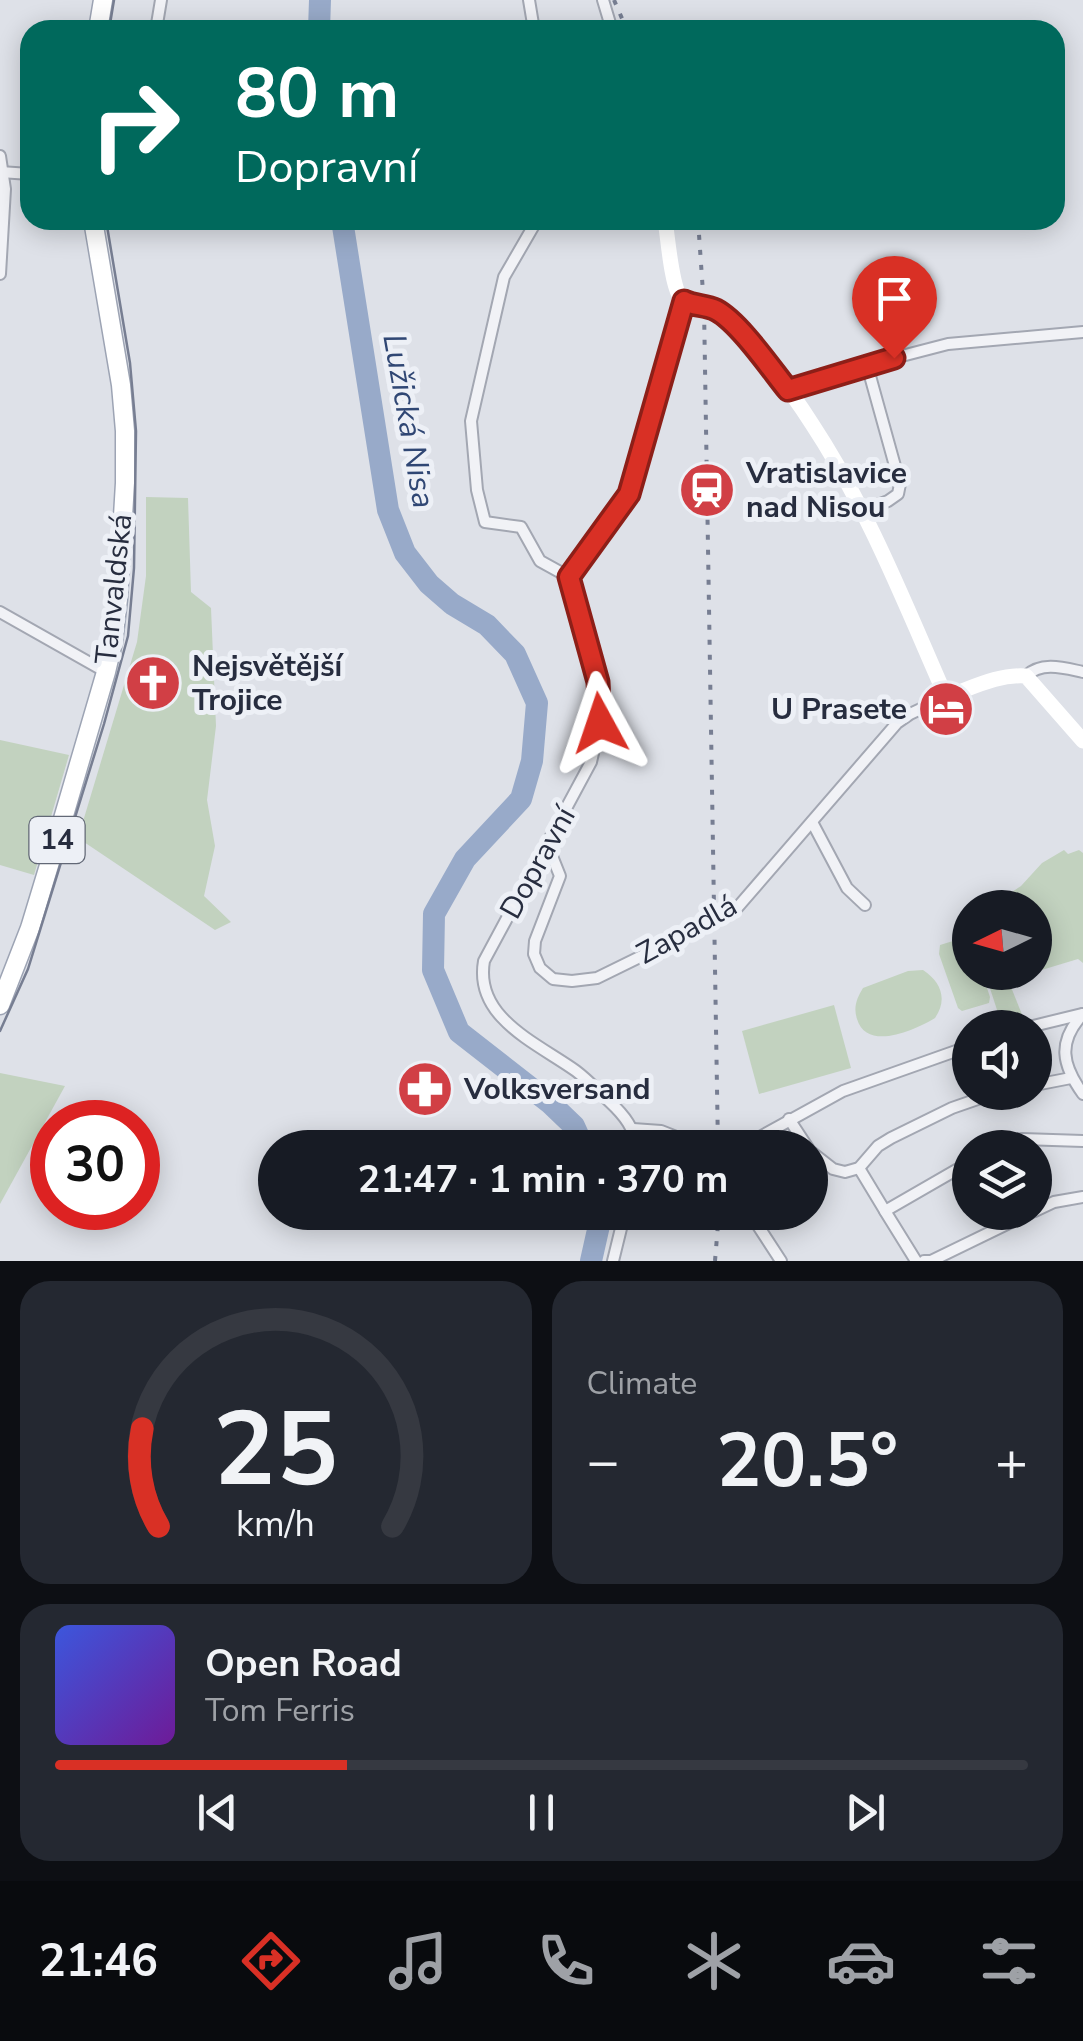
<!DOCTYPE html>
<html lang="en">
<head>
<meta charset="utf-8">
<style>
  body { margin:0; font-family:"Nunito Sans",sans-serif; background:#242831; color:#f1f3f6; height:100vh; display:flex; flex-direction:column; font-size:38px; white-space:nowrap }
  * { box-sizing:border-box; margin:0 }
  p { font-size:32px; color:#9ea1a6 }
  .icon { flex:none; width:55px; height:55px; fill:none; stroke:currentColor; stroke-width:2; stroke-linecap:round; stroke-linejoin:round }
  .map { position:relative; height:1261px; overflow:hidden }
  .drawer { display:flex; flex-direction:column; gap:20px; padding:20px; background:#0d0f14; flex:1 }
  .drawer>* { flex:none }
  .top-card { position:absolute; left:20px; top:20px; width:1045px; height:210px; border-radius:30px; box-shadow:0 5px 25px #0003; background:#00695c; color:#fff; overflow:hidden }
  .needle { width:65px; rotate:265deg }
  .buttons { position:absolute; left:952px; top:890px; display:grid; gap:20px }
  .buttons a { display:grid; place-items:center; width:100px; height:100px; border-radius:50%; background:#171b24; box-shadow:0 5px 25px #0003; font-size:50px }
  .speed { position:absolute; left:30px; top:1100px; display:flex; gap:20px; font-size:50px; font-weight:700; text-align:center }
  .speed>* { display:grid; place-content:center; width:130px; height:130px; border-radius:50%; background:#171b24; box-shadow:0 5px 25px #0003; line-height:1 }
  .speed .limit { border:15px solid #d22; background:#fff; color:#111 }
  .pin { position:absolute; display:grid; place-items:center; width:85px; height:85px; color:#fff; margin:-102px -42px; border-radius:50% 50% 50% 0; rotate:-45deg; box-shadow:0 0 10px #0007 }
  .pin .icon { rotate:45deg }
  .me { position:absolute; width:110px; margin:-55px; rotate:355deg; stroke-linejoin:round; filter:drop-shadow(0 0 8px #0008) }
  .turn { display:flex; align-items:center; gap:35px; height:210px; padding:0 50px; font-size:45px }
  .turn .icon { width:130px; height:130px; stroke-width:2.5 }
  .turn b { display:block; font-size:70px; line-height:85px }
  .big { font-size:75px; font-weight:700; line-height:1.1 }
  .drawer .tile { flex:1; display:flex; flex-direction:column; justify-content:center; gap:15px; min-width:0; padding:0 35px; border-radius:30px; background:#242831 }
  .drawer .dial { align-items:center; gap:0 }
  .dial svg { height:260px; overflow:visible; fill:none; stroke:#363941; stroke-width:7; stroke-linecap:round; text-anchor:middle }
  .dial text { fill:#f1f3f6; stroke:none }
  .song { display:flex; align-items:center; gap:30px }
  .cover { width:120px; height:120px; border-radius:15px; background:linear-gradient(135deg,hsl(230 70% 55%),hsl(280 70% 35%)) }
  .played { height:10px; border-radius:5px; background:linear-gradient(90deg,#d93025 30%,#363941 30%) }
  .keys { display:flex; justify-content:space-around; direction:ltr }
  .heat { display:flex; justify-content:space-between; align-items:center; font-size:55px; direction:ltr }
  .drawer .tiles { flex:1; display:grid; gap:20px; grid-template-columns:1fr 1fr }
  .tile:last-child { grid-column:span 2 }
  .trip { position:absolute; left:258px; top:1130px; width:570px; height:100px; border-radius:50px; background:#171b24; box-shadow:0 5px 25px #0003; font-weight:700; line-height:100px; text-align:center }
  .menu { display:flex; height:160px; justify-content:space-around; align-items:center; background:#090b0e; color:#9ea1a6 }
  .menu .icon { width:70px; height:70px }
  .menu .current { color:#d93025 }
  .menu b { font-size:45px; color:#f1f3f6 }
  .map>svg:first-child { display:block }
  .green { fill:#c2d2bf }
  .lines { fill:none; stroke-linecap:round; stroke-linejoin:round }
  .river { stroke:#98aac9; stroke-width:22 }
  .street-casing { stroke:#a3a7b2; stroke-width:14 }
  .primary-casing { stroke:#9da4b4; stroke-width:21 }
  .street { stroke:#f1f2f6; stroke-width:10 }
  .secondary { stroke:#fff; stroke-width:15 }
  .primary { stroke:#fff; stroke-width:18 }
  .tram { stroke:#777e92; stroke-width:2.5 }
  .rail { stroke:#777e92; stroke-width:4; stroke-dasharray:5 10; stroke-linecap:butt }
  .street-bridge-casing { stroke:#a3a7b2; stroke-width:14; stroke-linecap:butt }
  .street-bridge { stroke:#f1f2f6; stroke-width:10 }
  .route-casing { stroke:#8d1f18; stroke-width:25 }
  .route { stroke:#d93025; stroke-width:18 }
  .labels { text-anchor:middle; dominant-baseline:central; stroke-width:10; stroke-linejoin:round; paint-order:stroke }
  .shield { fill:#edf0f6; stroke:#626876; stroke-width:2.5 }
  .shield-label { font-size:28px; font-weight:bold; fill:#272d3f }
  .poi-label { font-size:30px; font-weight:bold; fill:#272d3f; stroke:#edf0f6; text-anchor:start }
  .street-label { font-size:30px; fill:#272d3f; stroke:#edf0f6 }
  .water-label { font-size:32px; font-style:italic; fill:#304774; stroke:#edf0f6 }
</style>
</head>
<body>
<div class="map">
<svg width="1083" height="1261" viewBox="0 0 1083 1261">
  <rect width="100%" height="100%" fill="#dee1e8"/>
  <g class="green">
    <polygon points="146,497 188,498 191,592 211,608 216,726 207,800 215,846 204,896 231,922 215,930 78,838 137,642 146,576"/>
    <polygon points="0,740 69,755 34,875 0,865"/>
    <polygon points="1064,850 1068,854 1079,850 1083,853 1083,963 1078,959 1035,972 1035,908 989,907 1021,886 1042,863"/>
    <polygon points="966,937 970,940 970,972 982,973 990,997 989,1003 962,1011 958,1008 939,954 940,945"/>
    <path d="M923,970C941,982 948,999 935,1018C915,1030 867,1052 857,1019C853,1007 857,998 863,988L908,971Z"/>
    <polygon points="1035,972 1009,982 1025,1022 998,1013 985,973"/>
    <polygon points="834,1005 851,1068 759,1094 742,1031"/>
    <polygon points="0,1073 65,1086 0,1204"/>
  </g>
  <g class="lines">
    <g class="river">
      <polyline points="319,30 320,0"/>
      <polyline points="342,220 388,510 405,553 429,584 452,604 487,625 515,654 537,703 532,761 521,799 465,859 434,914 433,970 459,1032 550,1103 574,1126 584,1148"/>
      <polyline points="591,1261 602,1212"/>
    </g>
    <g class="street-casing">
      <g id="street">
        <polyline points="529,0 534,30"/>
        <polyline points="603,0 612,30"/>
        <polyline points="156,30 161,0"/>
        <polyline points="0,156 5,189 0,274"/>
        <polyline points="0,172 30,174"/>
        <polyline points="537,220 504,277 471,421 477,490 485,522 521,527 540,561 569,577"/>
        <polyline points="788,391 867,365 948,344 1083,332"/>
        <polyline points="862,511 888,501 898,494 900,484 867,365"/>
        <path d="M569,577L598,682L600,723L591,762L484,961C474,1018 537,1043 576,1071C588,1080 599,1092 610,1102C624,1115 635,1129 637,1148"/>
        <polyline points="569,577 629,494 684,301"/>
        <polyline points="0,612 106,672"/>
        <path d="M1026,676C1042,661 1064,668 1083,672"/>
        <polyline points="812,822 847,888 865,905"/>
        <polyline points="548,846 560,876 535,941 534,954 540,968 553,979 572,981 597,978 707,924"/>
        <polyline points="728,913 737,908 897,723 910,714 946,697"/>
        <path d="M1083,1014C1057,1042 1062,1065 1083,1094"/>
        <polyline points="1025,1028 1082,1014"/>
        <polyline points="1035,1085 1071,1078"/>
        <polyline points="789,1119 808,1148"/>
        <polyline points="633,1129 661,1131 704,1148"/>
        <polyline points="740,1148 843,1091 970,1046"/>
        <polyline points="995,1148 1022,1139 1083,1141"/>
        <polyline points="810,1151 833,1169 845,1172 859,1168 878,1146 891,1138 952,1108 998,1092"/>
        <polyline points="859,1168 885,1211"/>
        <polyline points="1035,1211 1054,1202 1083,1197"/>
        <polyline points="749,1212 781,1261"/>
        <polyline points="613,1261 625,1212"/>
        <polyline points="916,1261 885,1211 970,1162"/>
        <polyline points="924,1261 931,1261 1032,1212"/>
      </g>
    </g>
    <g class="primary-casing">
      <g id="primary">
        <polyline points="98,30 103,0"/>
        <polyline points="0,1005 30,928 60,829 106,672 113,642 118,599 125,483 125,431 121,385 93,220"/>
      </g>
    </g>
    <use href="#street" class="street"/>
    <path class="secondary" d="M665,220C668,239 671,280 679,295C687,309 707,305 719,313C747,331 793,394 812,424C868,509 905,604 946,697C972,688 998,674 1026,676L1083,741"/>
    <use href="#primary" class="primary"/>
    <g class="tram">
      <polyline points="109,30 114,0"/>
      <polyline points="0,1031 28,969 104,724 128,636 134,568 136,431 130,363 106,220"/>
    </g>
    <g class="rail">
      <polyline points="614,0 627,30"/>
      <polyline points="698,220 704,307 718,1148"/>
      <polyline points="715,1261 719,1212"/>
    </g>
    <g class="street-bridge-casing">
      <polyline id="street-bridge" points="707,924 728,913"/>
    </g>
    <use href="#street-bridge" class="street-bridge"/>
  </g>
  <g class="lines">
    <g class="route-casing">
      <path id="route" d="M600,723L598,682L569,577L629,494L684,301C694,306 706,305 716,310C739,322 771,369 788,390L894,358"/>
    </g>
    <use href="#route" class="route"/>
  </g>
  <defs>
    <g id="station-disc" transform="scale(2.875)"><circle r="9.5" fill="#d13f45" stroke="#edf0f6"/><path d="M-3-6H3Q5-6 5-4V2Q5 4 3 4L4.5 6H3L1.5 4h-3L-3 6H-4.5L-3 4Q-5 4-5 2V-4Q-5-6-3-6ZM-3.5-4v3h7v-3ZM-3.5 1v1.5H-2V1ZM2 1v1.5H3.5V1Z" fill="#fff"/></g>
    <g id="church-disc" transform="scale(2.875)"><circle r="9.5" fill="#d13f45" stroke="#edf0f6"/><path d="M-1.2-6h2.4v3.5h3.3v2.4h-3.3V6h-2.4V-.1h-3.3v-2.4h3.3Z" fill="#fff"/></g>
    <g id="hotel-disc" transform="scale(2.875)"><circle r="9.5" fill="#d13f45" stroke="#edf0f6"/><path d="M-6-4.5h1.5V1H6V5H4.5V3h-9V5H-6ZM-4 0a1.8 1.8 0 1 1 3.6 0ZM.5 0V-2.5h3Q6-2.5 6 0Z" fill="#fff"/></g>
    <g id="pharmacy-disc" transform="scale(2.875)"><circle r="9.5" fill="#d13f45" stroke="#edf0f6"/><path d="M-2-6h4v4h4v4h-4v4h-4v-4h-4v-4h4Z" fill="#fff"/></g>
  </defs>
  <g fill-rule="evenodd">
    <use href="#station-disc" x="707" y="490"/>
    <use href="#church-disc" x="153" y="683"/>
    <use href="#hotel-disc" x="946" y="709"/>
    <use href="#pharmacy-disc" x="425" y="1089"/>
  </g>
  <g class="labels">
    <rect class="shield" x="29.5" y="817" width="55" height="46" rx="8"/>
    <g class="shield-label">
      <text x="57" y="840">14</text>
    </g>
    <g class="poi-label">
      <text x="746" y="473">Vratislavice<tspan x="746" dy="34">nad Nisou</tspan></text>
      <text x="192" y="666">Nejsvětější<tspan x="192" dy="34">Trojice</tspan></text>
      <text x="907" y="709" text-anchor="end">U Prasete</text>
      <text x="464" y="1089">Volksversand</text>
    </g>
    <g class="street-label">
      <text transform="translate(114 589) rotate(-84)">Tanvaldská</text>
      <text transform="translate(538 863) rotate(-61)">Dopravní</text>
      <text transform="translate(687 930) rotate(-29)">Zapadlá</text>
    </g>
    <g class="water-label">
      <text transform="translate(409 421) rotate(80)">Lužická Nisa</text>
    </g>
  </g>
</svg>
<div class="buttons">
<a><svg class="needle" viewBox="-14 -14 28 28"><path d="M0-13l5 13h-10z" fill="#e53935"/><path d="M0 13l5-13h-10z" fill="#9ea1a6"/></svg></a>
<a><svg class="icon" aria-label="sound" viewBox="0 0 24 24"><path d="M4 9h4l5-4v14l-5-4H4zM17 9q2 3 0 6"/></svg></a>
<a><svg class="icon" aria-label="layers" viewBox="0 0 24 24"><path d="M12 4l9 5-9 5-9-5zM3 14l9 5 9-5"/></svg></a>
</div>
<div class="speed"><div class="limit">30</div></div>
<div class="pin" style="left:894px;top:358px;background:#d93025"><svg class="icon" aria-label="arrive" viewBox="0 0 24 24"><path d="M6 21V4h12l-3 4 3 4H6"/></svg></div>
<svg class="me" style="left:600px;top:723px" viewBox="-20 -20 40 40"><path d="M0-17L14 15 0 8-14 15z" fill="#d93025" stroke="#fff" stroke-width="4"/></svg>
<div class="trip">21:47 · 1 min · 370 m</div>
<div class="top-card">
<div class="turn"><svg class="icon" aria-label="right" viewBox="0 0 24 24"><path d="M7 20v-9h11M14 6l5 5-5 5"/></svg><div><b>80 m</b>Dopravní</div></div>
</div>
</div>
<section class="drawer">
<div class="tiles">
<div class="tile dial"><svg viewBox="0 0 100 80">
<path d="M14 69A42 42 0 1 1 86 69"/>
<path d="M14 69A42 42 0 0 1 9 39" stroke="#d93025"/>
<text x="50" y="56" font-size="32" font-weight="700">25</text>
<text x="50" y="72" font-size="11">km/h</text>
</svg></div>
<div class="tile"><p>Climate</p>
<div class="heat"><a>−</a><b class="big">20.5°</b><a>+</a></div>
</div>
<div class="tile">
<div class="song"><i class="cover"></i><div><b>Open Road</b><p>Tom Ferris</p></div></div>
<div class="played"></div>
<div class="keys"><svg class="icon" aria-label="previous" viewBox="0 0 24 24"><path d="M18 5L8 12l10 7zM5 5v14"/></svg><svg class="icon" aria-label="pause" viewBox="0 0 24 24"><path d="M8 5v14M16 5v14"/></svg><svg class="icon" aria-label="next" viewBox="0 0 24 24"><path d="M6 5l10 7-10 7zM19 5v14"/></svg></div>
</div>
</div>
</section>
<nav class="menu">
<b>21:46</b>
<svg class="icon current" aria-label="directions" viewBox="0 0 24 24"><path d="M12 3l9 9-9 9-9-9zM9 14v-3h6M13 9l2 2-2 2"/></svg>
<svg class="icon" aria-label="music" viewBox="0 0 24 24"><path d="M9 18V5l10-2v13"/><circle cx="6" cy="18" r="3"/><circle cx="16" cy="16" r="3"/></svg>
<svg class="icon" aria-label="phone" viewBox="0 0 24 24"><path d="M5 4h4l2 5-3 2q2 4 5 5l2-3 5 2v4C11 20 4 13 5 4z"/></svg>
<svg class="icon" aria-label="climate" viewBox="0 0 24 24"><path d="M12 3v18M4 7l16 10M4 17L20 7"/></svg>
<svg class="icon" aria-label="car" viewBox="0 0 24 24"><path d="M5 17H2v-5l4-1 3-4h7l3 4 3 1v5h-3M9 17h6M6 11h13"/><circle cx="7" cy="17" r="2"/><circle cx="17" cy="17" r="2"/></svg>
<svg class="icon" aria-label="filters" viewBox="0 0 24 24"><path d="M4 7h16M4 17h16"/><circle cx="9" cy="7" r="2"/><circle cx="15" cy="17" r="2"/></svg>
</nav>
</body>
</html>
